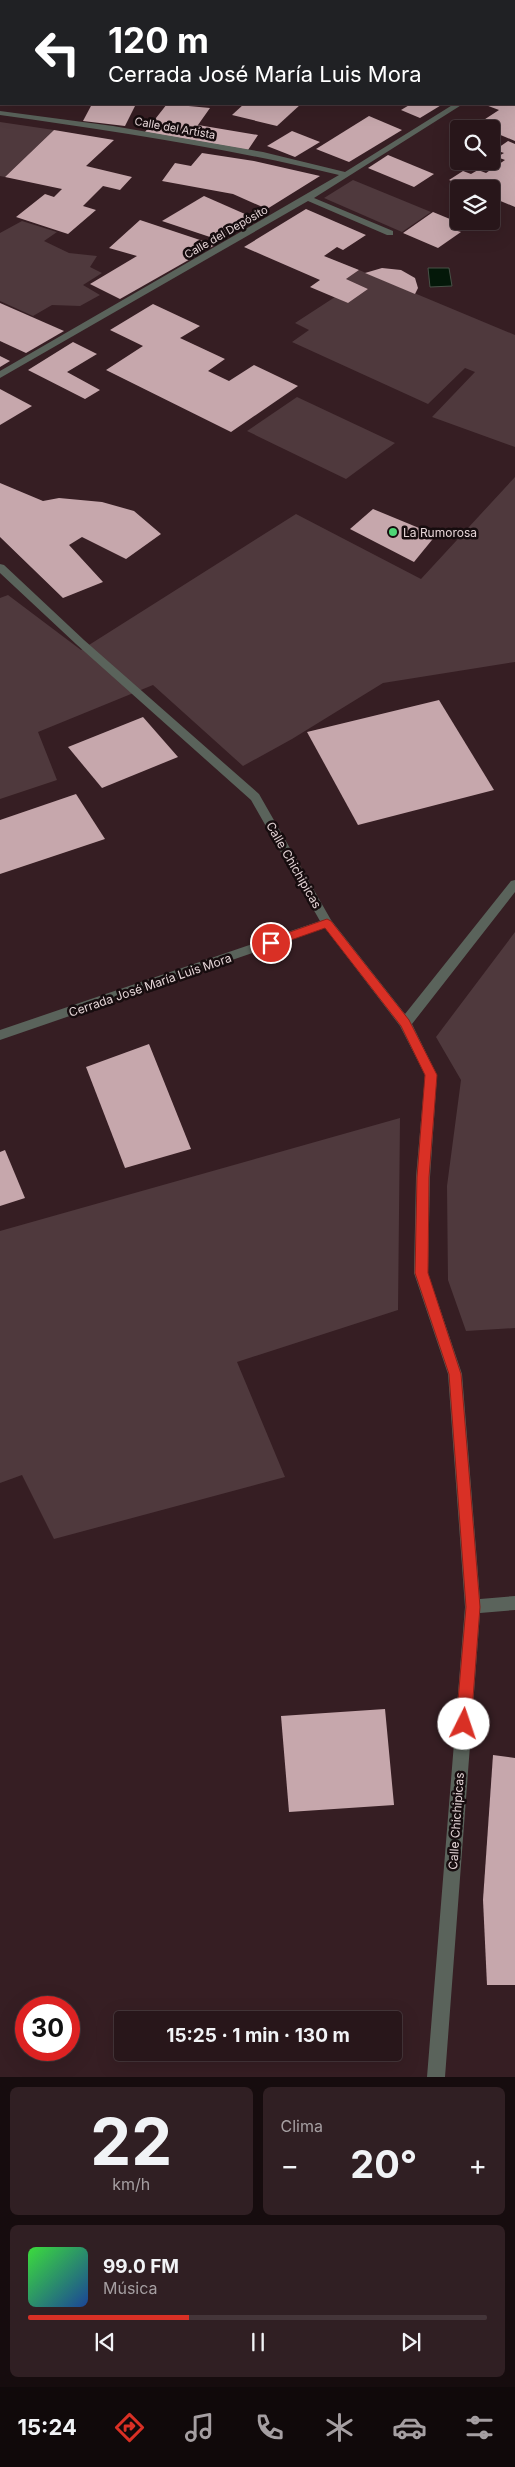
<!DOCTYPE html>
<html lang="es">
<head>
<meta charset="utf-8">
<style>
  body { margin:0; font-family:Inter,sans-serif; background:#301f23; color:#f1f3f6; height:100vh; display:flex; flex-direction:column; font-size:19px; white-space:nowrap }
  * { box-sizing:border-box; margin:0 }
  p { font-size:16px; color:#a59fa2 }
  .icon { flex:none; width:28px; height:28px; fill:none; stroke:currentColor; stroke-width:2; stroke-linecap:round; stroke-linejoin:round }
  .map { position:relative; height:2077px; overflow:hidden }
  .sheet { display:flex; flex-direction:column; gap:10px; padding:10px; background:#160c0e; flex:1 }
  .sheet>* { flex:none }
  .banner { position:absolute; left:0px; top:0px; width:515px; height:105px; box-shadow:0 5px 20px #0002,0 0 0 1px #443539; background:#202124; color:#fff; overflow:hidden }
  .fabs { position:absolute; left:450px; top:120px; display:grid; gap:10px }
  .fabs a { display:grid; place-items:center; width:50px; height:50px; border-radius:5px; background:#28161a; box-shadow:0 5px 20px #0002,0 0 0 1px #443539; font-size:25px }
  .speed { position:absolute; left:15px; top:1996px; display:flex; gap:10px; font-size:25px; font-weight:700; text-align:center }
  .speed>* { display:grid; place-content:center; width:65px; height:65px; border-radius:50%; background:#28161a; box-shadow:0 5px 20px #0002,0 0 0 1px #443539; line-height:1 }
  .speed .limit { border:8px solid #d22; background:#fff; color:#111 }
  .pin { position:absolute; display:grid; place-items:center; width:42px; height:42px; color:#fff; margin:-21px; border:2px solid #fff; border-radius:50%; box-shadow:0 1px 5px #0007 }
  .me { position:absolute; width:55px; margin:-28px; rotate:4deg; stroke-linejoin:round; filter:drop-shadow(0 0 4px #0008) }
  .turn { display:flex; align-items:center; gap:18px; height:105px; padding:0 25px; font-size:22px }
  .turn .icon { width:65px; height:65px; stroke-width:2.5 }
  .turn b { display:block; font-size:35px; line-height:42px }
  .big { font-size:38px; font-weight:700; line-height:1.1 }
  .sheet .widget { flex:1; display:flex; flex-direction:column; justify-content:center; gap:8px; min-width:0; padding:0 18px; border-radius:8px; background:#301f23 }
  .sheet .dial { align-items:center; gap:0 }
  .dial b { font-size:65px; line-height:1 }
  .song { display:flex; align-items:center; gap:15px }
  .cover { width:60px; height:60px; border-radius:8px; background:linear-gradient(135deg,hsl(120 70% 55%),hsl(220 70% 35%)) }
  .played { height:5px; border-radius:2px; background:linear-gradient(90deg,#d93025 35%,#443539 35%) }
  .keys { display:flex; justify-content:space-around; direction:ltr }
  .heat { display:flex; justify-content:space-between; align-items:center; font-size:28px; direction:ltr }
  .sheet .tiles { flex:1; display:grid; gap:10px; grid-template-columns:1fr 1fr }
  .widget:last-child { grid-column:span 2 }
  .trip { position:absolute; left:114px; top:2011px; width:288px; height:50px; border-radius:5px; background:#28161a; box-shadow:0 5px 20px #0002,0 0 0 1px #443539; font-weight:700; line-height:50px; text-align:center }
  .tabs { display:flex; height:80px; justify-content:space-around; align-items:center; background:#10090a; color:#a59fa2 }
  .tabs .icon { width:35px; height:35px }
  .tabs .active { color:#d93025 }
  .tabs b { font-size:22px; color:#f1f3f6 }
  .map>svg:first-child { display:block }
  .green { fill:#4f393d }
  .water { fill:#041809; stroke:#485147 }
  .building { fill:#c6a7ac }
  .lines { fill:none; stroke-linecap:round; stroke-linejoin:round }
  .street { fill:#5a635b; fill-rule:evenodd }
  .route { fill:#d93025; stroke:#8d1f18 }
  .poi-dot { fill:#4dd676; stroke:#160c0e; stroke-width:2 }
  .labels { text-anchor:middle; dominant-baseline:central; stroke-width:5; stroke-linejoin:round; paint-order:stroke }
  .far-street-label { font-size:11px; fill:#e5d5d7; stroke:#160c0e }
  .poi-label { font-size:12px; fill:#e5d5d7; stroke:#160c0e; text-anchor:start }
  .street-label { font-size:12px; fill:#e5d5d7; stroke:#160c0e }
</style>
</head>
<body>
<div class="map">
<svg width="515" height="2077" viewBox="0 0 515 2077">
  <rect width="100%" height="100%" fill="#361e23"/>
  <g class="green">
    <polygon points="0,122 54,130 5,177 0,176"/>
    <polygon points="353,180 431,212 402,232 324,198"/>
    <polygon points="22,221 57,232 44,241 69,253 97,256 90,267 102,273 83,285 100,295 80,306 52,305 33,316 0,301 0,233"/>
    <polygon points="359,270 515,335 515,447 432,417 475,372 465,368 428,404 292,342 309,330 295,323 335,297 348,303 368,289 346,279"/>
    <polygon points="297,397 395,443 346,479 247,431"/>
    <polygon points="515,477 515,662 383,683 292,739 243,766 153,685 38,732 57,780 0,799 0,598 8,595 81,650 296,514 421,579"/>
    <polygon points="515,932 515,1328 466,1331 448,1280 447,1186 461,1080 436,1037"/>
    <polygon points="400,1118 398,1310 237,1362 285,1477 54,1539 22,1475 0,1483 0,1231"/>
  </g>
  <polygon class="water" points="428,268 449,268 452,286 430,287"/>
  <g class="building">
    <polygon points="92,104 136,104 125,126 83,121"/>
    <polygon points="167,104 210,108 198,125 258,135 248,150 145,132"/>
    <polygon points="244,104 301,104 277,126 232,115"/>
    <polygon points="411,104 443,104 420,118 401,110"/>
    <polygon points="483,104 515,104 515,141 491,131 491,129 476,125 499,110"/>
    <polygon points="369,116 402,130 349,162 316,149"/>
    <polygon points="54,130 114,140 86,166 132,177 120,190 103,186 83,206 96,210 68,234 16,217 45,194 54,197 62,189 5,177"/>
    <polygon points="292,131 320,142 295,157 267,146"/>
    <polygon points="508,141 515,144 515,207 491,197 491,189 470,189 449,180 463,171 471,174 478,170 486,173 505,160 497,157 504,153 495,150"/>
    <polygon points="202,153 254,161 320,176 267,209 233,194 162,181 175,163 191,166"/>
    <polygon points="388,155 434,174 414,187 368,168"/>
    <polygon points="204,196 254,218 219,240 162,221"/>
    <polygon points="306,209 366,235 343,250 337,247 324,256 359,270 346,279 368,289 348,303 310,287 320,280 244,247"/>
    <polygon points="433,212 462,224 454,230 461,232 438,248 403,233"/>
    <polygon points="140,220 215,245 120,299 90,284 137,256 109,248"/>
    <polygon points="382,268 401,270 415,278 418,288 415,294 365,273"/>
    <polygon points="0,303 64,331 26,353 0,341"/>
    <polygon points="153,304 200,326 180,338 225,359 208,371 229,381 254,365 298,386 231,432 106,370 143,346 110,330"/>
    <polygon points="73,342 97,354 67,372 100,390 85,399 28,370"/>
    <polygon points="0,356 10,361 0,367"/>
    <polygon points="0,389 32,406 0,425"/>
    <polygon points="0,483 43,501 59,498 102,502 134,511 161,534 126,559 82,537 69,545 103,582 63,598 0,537"/>
    <polygon points="373,509 436,535 414,562 350,529"/>
    <polygon points="439,700 494,790 358,825 307,732"/>
    <polygon points="143,717 178,757 102,788 68,747"/>
    <polygon points="76,794 105,839 0,874 0,820"/>
    <polygon points="149,1044 191,1149 125,1168 86,1067"/>
    <polygon points="5,1150 25,1198 0,1206 0,1152"/>
    <polygon points="385,1709 394,1805 289,1812 281,1716"/>
    <polygon points="493,1755 515,1758 515,1985 487,1985 483,1900"/>
  </g>
  <g class="lines">
    <g class="street">
      <polygon points="252,0 262,0 263,1 253,1"/>
      <path d="M454,104H463L314,198L393,231V235H387L308,201L0,378V371L339,175C227,148 114,131 0,115V111L113,126L263,152L345,172Z"/>
      <polygon points="0,564 4,565 84,640 259,794 331,920 405,1014 511,881 515,880 515,892 412,1024 437,1075 430,1177 428,1273 462,1374 480,1599 515,1596 515,1610 480,1613 445,2077 427,2077 465,1607 448,1374 414,1273 416,1177 425,1075 400,1026 325,928 0,1040 0,1030 320,921 251,800 76,644 0,573"/>
    </g>
  </g>
  <polygon class="route" points="327,919 331,921 409,1020 437,1075 429,1177 428,1273 461,1374 480,1607 471,1724 469,1729 464,1731 459,1729 456,1724 466,1607 449,1374 415,1273 417,1177 425,1075 401,1026 325,928 271,947 266,943 267,940"/>
  <circle class="poi-dot" cx="393" cy="532" r="5"/>
  <g class="labels">
    <g class="far-street-label">
      <text transform="translate(175 128) rotate(10)">Calle del Artista</text>
      <text transform="translate(226 232) rotate(-30)">Calle del Depósito</text>
    </g>
    <g class="poi-label">
      <text x="403" y="532">La Rumorosa</text>
    </g>
    <g class="street-label">
      <text transform="translate(294 865) rotate(60)">Calle Chichipicas</text>
      <text transform="translate(150 985) rotate(-19)">Cerrada José María Luis Mora</text>
      <text transform="translate(456 1821) rotate(-86)">Calle Chichipicas</text>
    </g>
  </g>
</svg>
<div class="fabs">
<a><svg class="icon" aria-label="search" viewBox="0 0 24 24"><circle cx="10" cy="10" r="6"/><path d="M15 15l6 6"/></svg></a>
<a><svg class="icon" aria-label="layers" viewBox="0 0 24 24"><path d="M12 4l9 5-9 5-9-5zM3 14l9 5 9-5"/></svg></a>
</div>
<div class="speed"><div class="limit">30</div></div>
<div class="pin" style="left:271px;top:943px;background:#d93025"><svg class="icon" aria-label="arrive" viewBox="0 0 24 24"><path d="M6 21V4h12l-3 4 3 4H6"/></svg></div>
<svg class="me" style="left:464px;top:1724px" viewBox="-20 -20 40 40"><circle r="19" fill="#fff"/><path d="M0-13L10 11 0 6-10 11z" fill="#d93025"/></svg>
<div class="trip">15:25 · 1 min · 130 m</div>
<div class="banner">
<div class="turn"><svg class="icon" aria-label="left" viewBox="0 0 24 24"><path d="M17 20v-9H6M10 6l-5 5 5 5"/></svg><div><b>120 m</b>Cerrada José María Luis Mora</div></div>
</div>
</div>
<section class="sheet">
<div class="tiles">
<div class="widget dial"><b>22</b><p>km/h</p></div>
<div class="widget"><p>Clima</p>
<div class="heat"><a>−</a><b class="big">20°</b><a>+</a></div>
</div>
<div class="widget">
<div class="song"><i class="cover"></i><div><b>99.0 FM</b><p>Música</p></div></div>
<div class="played"></div>
<div class="keys"><svg class="icon" aria-label="previous" viewBox="0 0 24 24"><path d="M18 5L8 12l10 7zM5 5v14"/></svg><svg class="icon" aria-label="pause" viewBox="0 0 24 24"><path d="M8 5v14M16 5v14"/></svg><svg class="icon" aria-label="next" viewBox="0 0 24 24"><path d="M6 5l10 7-10 7zM19 5v14"/></svg></div>
</div>
</div>
</section>
<nav class="tabs">
<b>15:24</b>
<svg class="icon active" aria-label="directions" viewBox="0 0 24 24"><path d="M12 3l9 9-9 9-9-9zM9 14v-3h6M13 9l2 2-2 2"/></svg>
<svg class="icon" aria-label="music" viewBox="0 0 24 24"><path d="M9 18V5l10-2v13"/><circle cx="6" cy="18" r="3"/><circle cx="16" cy="16" r="3"/></svg>
<svg class="icon" aria-label="phone" viewBox="0 0 24 24"><path d="M5 4h4l2 5-3 2q2 4 5 5l2-3 5 2v4C11 20 4 13 5 4z"/></svg>
<svg class="icon" aria-label="climate" viewBox="0 0 24 24"><path d="M12 3v18M4 7l16 10M4 17L20 7"/></svg>
<svg class="icon" aria-label="car" viewBox="0 0 24 24"><path d="M5 17H2v-5l4-1 3-4h7l3 4 3 1v5h-3M9 17h6M6 11h13"/><circle cx="7" cy="17" r="2"/><circle cx="17" cy="17" r="2"/></svg>
<svg class="icon" aria-label="filters" viewBox="0 0 24 24"><path d="M4 7h16M4 17h16"/><circle cx="9" cy="7" r="2"/><circle cx="15" cy="17" r="2"/></svg>
</nav>
</body>
</html>
